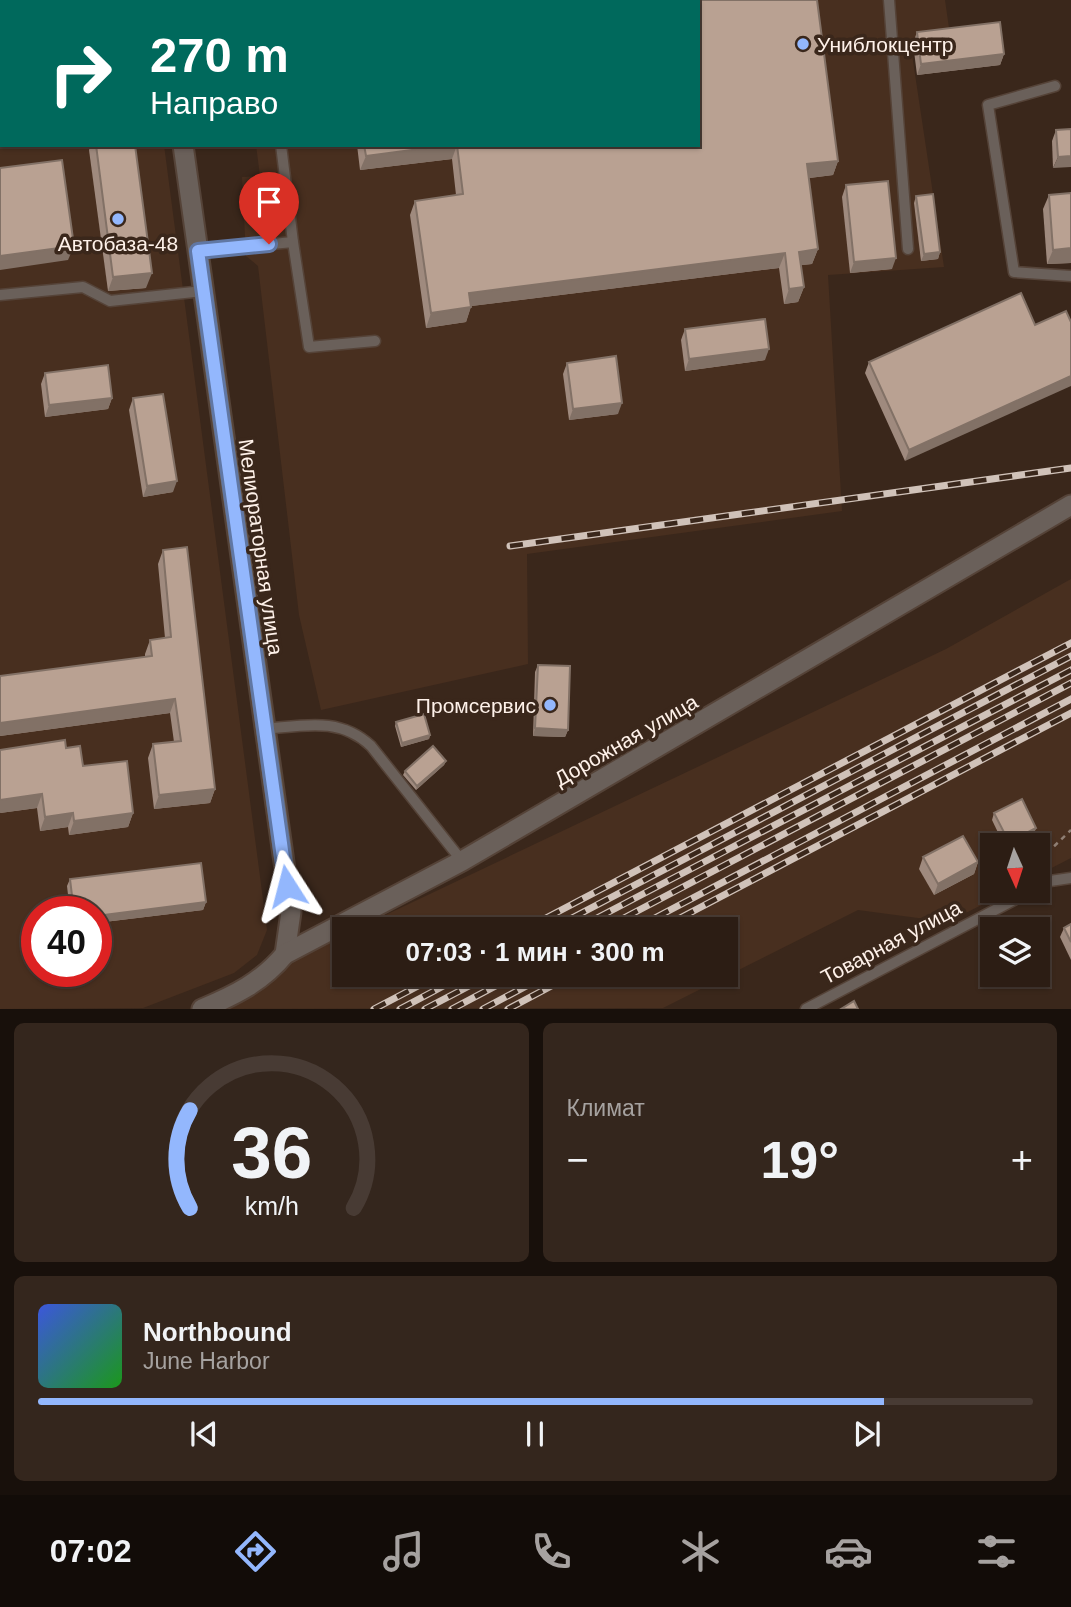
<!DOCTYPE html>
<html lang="ru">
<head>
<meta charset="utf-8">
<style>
  body { margin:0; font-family:Helvetica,sans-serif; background:#34261d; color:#f1f3f6; height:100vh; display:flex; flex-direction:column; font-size:26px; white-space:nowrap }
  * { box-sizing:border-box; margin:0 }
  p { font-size:23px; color:#a6a2a0 }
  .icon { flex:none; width:38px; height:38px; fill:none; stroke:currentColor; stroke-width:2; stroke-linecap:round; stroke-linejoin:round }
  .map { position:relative; height:1009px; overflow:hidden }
  .panel { display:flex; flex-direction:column; gap:14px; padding:14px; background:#18100b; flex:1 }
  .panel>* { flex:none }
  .top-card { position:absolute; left:0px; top:0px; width:700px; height:147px; box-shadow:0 2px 5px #0004,0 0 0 2px #483b34; background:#00695c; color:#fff; overflow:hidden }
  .needle { width:46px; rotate:177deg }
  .fabs { position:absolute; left:980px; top:833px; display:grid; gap:14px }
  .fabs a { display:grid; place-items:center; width:70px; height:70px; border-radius:0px; background:#2c1d14; box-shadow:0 2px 5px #0004,0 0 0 2px #483b34; font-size:35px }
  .speed { position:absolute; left:21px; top:896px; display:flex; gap:14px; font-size:35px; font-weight:700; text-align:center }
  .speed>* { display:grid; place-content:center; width:91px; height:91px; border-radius:50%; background:#2c1d14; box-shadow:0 2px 5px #0004,0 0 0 2px #483b34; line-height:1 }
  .speed .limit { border:10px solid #d22; background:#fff; color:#111 }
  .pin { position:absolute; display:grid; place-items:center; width:60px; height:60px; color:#fff; margin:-72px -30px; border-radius:50% 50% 50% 0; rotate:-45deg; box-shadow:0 0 7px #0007 }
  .pin .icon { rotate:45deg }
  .me { position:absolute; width:77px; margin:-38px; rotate:351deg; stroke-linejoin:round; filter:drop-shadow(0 0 5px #0008) }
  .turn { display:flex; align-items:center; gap:24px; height:147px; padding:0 35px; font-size:32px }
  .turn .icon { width:91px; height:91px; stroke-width:2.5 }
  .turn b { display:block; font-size:49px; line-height:60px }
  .big { font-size:52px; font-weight:600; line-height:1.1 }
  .panel .card { flex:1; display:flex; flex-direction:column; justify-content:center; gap:10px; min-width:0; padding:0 24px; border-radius:10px; background:#34261d }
  .panel .dial { align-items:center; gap:0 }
  .dial svg { height:182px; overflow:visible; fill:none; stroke:#483b34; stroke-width:7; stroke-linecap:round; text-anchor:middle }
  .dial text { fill:#f1f3f6; stroke:none }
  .song { display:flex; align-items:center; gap:21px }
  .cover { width:84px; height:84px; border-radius:10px; background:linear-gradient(135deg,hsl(230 70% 55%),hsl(120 70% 35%)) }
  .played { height:7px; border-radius:4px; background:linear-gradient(90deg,#93b7fd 85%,#483b34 85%) }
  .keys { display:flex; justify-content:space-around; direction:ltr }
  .heat { display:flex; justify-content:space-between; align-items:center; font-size:38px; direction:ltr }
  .panel .tiles { flex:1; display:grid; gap:14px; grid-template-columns:1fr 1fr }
  .card:last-child { grid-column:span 2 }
  .trip { position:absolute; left:332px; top:917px; width:406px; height:70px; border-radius:0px; background:#2c1d14; box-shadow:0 2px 5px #0004,0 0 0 2px #483b34; font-weight:600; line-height:70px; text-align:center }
  .dock { display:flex; height:112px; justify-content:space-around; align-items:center; background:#120c08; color:#a6a2a0 }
  .dock .icon { width:49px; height:49px }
  .dock .current { color:#93b7fd }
  .dock b { font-size:32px; color:#f1f3f6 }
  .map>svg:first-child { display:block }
  .built { fill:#482f1f; fill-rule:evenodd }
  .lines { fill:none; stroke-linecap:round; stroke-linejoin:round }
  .service-casing { stroke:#554338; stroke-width:13 }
  .tertiary-casing { stroke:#554338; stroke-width:23 }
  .path { stroke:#8f7f74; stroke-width:2.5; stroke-dasharray:5 5; stroke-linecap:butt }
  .service { stroke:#6a605a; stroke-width:10 }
  .tertiary { stroke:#6a605a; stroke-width:19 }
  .rail-casing { stroke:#d0c2b9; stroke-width:7 }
  .rail { stroke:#3a271b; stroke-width:4.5; stroke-dasharray:13; stroke-linecap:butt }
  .wall { fill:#9f8a7e }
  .shaded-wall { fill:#827166 }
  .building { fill:#b9a192; stroke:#827166; stroke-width:2 }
  .route-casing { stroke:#6077a4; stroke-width:18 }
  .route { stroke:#93b7fd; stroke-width:12 }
  .poi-dot { fill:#93b7fd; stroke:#3a271b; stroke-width:2.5 }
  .labels { text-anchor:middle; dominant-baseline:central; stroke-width:7; stroke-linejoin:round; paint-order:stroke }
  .poi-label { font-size:21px; fill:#fef1e9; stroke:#3a271b; text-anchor:start }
  .street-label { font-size:21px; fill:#fef1e9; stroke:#3a271b }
</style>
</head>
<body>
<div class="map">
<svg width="1071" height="1009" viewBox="0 0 1071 1009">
  <rect width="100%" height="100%" fill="#3a271b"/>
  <g class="built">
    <path d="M0,0H145L2,2V145H164L267,930L257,955L234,973L143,1008L0,1009ZM37,912H96V971H37Z"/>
    <polygon points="237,0 945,0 950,35 910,41 944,267 828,275 842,511 527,554 528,664 321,710 299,615 258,266 246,256 242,177 260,176 256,145 698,145 698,2"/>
    <polygon points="1071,579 1071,858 1038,875 1038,845 992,845 992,891 1009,891 948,922 858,910 663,1008 194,1009 345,935 345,975 726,975 726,929 356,929 946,649"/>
  </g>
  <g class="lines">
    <g class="service-casing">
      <g id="service">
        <polyline points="264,0 264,2"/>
        <polyline points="889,0 908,249"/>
        <polyline points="1055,86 988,105 1014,272 1071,276"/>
        <polyline points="281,145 293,242"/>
        <polyline points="198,251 293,242 309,347 375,341"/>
        <polyline points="0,295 83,287 110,301 203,291"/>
        <path d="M263,729C303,726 339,716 371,746L462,861"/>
        <polyline points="1038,887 1050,881 1071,878"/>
        <polyline points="806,1009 1031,891"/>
      </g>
    </g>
    <g class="tertiary-casing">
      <g id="tertiary">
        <polyline points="163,0 164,2"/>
        <polyline points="183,145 291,912 285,954"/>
        <path d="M202,1009C235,995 262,982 285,954L462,861L1071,505"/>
      </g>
    </g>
    <polyline class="path" points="1038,871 1046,854 1071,830"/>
    <use href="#service" class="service"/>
    <use href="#tertiary" class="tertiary"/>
    <g class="rail-casing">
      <g id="rail">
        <polyline points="510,546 1071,468"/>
        <polyline points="525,929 1071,643"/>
        <polyline points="551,929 1071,656"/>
        <polyline points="576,929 1071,670"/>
        <polyline points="603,929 1071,683"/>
        <polyline points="634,929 1071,699"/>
        <polyline points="659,929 1071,713"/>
        <polyline points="374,1009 439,975"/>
        <polyline points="400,1009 464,975"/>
        <polyline points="425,1009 490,975"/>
        <polyline points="452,1009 516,975"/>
        <polyline points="483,1009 547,975"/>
        <polyline points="508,1009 572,975"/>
      </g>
    </g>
    <use href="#rail" class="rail"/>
  </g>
  <g class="wall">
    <polygon points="917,32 1004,54 1000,65 917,75 913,43"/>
    <polygon points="1071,129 1053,168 1052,141 1056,130"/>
    <polygon points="91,145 135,145 146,288 108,291 89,150"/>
    <polygon points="357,145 698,145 838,161 833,175 809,178 818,249 812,264 801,265 804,287 798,302 784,304 779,268 471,306 466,322 426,328 410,215 415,201 456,195 452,159 360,170"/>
    <polygon points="846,185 892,269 850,273 842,197"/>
    <polygon points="1071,193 1071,263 1047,264 1043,209 1049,195"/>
    <polygon points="916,196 940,252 938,259 921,261 914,203"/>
    <polygon points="1021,293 905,461 865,373 869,362"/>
    <polygon points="685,329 765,360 685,371 681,340"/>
    <polygon points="567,363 618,414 569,420 563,374"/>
    <polygon points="45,373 112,398 108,409 45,417 41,384"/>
    <polygon points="133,398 173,492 143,497 129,410"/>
    <polygon points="163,550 215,789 210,803 154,809 148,758 153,744 174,742 170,713 0,736 0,676 145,657 145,654 150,640 165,638 158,564"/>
    <polygon points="538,665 568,730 565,737 533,736 535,672"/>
    <polygon points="396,722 430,735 429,739 401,747 395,726"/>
    <polygon points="66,748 83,766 133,813 128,827 69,835 68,827 40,831 37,808 0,813"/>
    <polygon points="446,761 444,765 416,790 403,775 405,771"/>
    <polygon points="994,813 1036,828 1033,836 1015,845 1004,845 992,820"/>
    <polygon points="923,857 978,862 974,874 934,895 919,869"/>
    <polygon points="70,879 206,902 203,910 96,923 96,912 70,912 67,886"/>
    <polygon points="1071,924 1071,960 1060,937 1064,928"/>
  </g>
  <g class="shaded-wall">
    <polygon points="1004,54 1000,65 917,75 921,64"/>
    <polygon points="450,145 457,145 452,159 360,170 366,156"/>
    <polygon points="1071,156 1071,167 1053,168 1058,157"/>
    <polygon points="838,161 833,175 802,179 807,164"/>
    <polygon points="74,246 68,260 0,270 0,256"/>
    <polygon points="1071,248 1071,263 1047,264 1053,250"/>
    <polygon points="818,249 812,264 794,266 799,252"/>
    <polygon points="940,252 938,259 921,261 924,254"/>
    <polygon points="785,253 779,268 464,307 469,293"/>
    <polygon points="896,258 892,269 850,273 854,262"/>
    <polygon points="152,273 146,288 108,291 113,277"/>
    <polygon points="804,287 798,302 784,304 789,289"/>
    <polygon points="471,307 466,322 426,328 431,313"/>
    <polygon points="769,349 765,360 685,371 689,359"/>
    <polygon points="1071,376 1071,386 905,461 909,450"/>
    <polygon points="112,398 108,409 45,417 49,405"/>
    <polygon points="622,403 618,414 569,420 573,409"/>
    <polygon points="177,481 173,492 143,497 147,486"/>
    <polygon points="175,699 170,713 0,736 0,723"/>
    <polygon points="535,728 568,730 565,737 533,736"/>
    <polygon points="430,735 429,739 401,747 402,743"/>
    <polygon points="446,761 444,765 416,790 417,786"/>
    <polygon points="215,789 210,803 154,809 159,795"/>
    <polygon points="42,794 37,808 0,813 0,800"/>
    <polygon points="73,813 68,827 40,831 45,817"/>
    <polygon points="133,813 128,827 69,835 74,821"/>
    <polygon points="1036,828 1033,836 1015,845 1008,845 1009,842"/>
    <polygon points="978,862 974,874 934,895 938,884"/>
    <polygon points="206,902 203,910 96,923 96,916"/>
  </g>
  <g class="building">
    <polygon points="434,0 817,0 838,161 807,164 818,249 799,252 804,287 789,289 785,253 469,293 471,307 431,313 415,201 463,194 457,145 698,145 698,2 421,2"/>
    <polygon points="1000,22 1004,54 921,64 917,32"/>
    <polygon points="1071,129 1071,156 1058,157 1056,130"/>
    <polygon points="96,145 135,145 152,273 113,277"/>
    <polygon points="364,145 450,145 366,156"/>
    <polygon points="62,160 74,246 0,256 0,168"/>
    <polygon points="888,181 896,258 854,262 846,185"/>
    <polygon points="1071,193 1071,248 1053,250 1049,195"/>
    <polygon points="933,194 940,252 924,254 916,196"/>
    <polygon points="1021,293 1035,325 1066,311 1071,322 1071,376 909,450 869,362"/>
    <polygon points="765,319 769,349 689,359 685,329"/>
    <polygon points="616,356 622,403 573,409 567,363"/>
    <polygon points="108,365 112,398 49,405 45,373"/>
    <polygon points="163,394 177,481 147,486 133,398"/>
    <polygon points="187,547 215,789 159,795 153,744 181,741 175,699 0,723 0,676 152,656 150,640 171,637 163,550"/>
    <polygon points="538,665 570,666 568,730 535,728"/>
    <polygon points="424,714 430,735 402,743 396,722"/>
    <polygon points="65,740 66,748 80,746 83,766 127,761 133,813 74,821 73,813 45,817 42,794 0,800 0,750"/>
    <polygon points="433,746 446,761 417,786 405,771"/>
    <polygon points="1022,799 1036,828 1009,842 994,813"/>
    <polygon points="963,836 978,862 938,884 923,857"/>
    <polygon points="201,863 206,902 96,916 96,912 74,912 70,879"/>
    <polygon points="1071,924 1071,942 1064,928"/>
    <polygon points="854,1001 858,1009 841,1009"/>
  </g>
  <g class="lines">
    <g class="route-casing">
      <polyline id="route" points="269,244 198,251 287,886"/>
    </g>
    <use href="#route" class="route"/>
  </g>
  <g class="poi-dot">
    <circle cx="803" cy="44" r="7"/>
    <circle cx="118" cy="219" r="7"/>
    <circle cx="550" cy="705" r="7"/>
  </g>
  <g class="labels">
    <g class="poi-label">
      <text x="817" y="44">Униблокцентр</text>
      <text x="118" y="243" text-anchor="middle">Автобаза-48</text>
      <text x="536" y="705" text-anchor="end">Промсервис</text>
    </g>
    <g class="street-label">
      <text transform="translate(261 547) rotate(82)">Мелиораторная улица</text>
      <text transform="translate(626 740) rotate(-30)">Дорожная улица</text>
      <text transform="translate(891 942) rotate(-28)">Товарная улица</text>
    </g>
  </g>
</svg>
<div class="fabs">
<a><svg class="needle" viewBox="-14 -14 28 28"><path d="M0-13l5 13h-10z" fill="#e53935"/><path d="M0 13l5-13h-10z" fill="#a6a2a0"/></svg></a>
<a><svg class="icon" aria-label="layers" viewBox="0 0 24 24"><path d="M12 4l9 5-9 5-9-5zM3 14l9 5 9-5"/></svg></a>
</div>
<div class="speed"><div class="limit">40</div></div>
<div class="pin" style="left:269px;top:244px;background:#d93025"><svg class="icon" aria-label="arrive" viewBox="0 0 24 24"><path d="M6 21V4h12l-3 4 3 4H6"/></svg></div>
<svg class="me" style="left:287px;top:886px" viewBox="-20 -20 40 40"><path d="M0-17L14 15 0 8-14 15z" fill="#93b7fd" stroke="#fff" stroke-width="4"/></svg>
<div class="trip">07:03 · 1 мин · 300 m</div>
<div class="top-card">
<div class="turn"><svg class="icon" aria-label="right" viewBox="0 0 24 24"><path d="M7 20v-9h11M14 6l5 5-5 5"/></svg><div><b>270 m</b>Направо</div></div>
</div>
</div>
<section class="panel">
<div class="tiles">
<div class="card dial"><svg viewBox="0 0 100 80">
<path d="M14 69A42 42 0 1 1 86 69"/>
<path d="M14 69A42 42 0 0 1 14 26" stroke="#93b7fd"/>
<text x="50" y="56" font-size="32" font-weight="700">36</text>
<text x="50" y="72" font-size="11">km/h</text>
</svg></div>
<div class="card"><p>Климат</p>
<div class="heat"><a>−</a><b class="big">19°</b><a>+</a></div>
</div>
<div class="card">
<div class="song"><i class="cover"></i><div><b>Northbound</b><p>June Harbor</p></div></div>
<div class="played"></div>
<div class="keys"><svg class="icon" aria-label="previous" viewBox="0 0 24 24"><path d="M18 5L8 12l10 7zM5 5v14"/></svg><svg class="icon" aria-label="pause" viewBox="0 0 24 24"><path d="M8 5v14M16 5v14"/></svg><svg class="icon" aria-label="next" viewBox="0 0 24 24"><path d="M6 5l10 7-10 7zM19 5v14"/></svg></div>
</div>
</div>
</section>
<nav class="dock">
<b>07:02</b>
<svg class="icon current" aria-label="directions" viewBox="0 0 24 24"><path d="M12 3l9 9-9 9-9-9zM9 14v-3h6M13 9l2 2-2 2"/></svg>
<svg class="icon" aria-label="music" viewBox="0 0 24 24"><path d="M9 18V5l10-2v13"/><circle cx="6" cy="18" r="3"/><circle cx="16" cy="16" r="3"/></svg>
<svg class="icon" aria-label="phone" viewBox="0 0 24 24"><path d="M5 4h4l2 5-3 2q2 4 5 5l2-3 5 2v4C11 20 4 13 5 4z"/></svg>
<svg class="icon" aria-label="climate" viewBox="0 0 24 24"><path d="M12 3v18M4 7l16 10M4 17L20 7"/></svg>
<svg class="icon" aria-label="car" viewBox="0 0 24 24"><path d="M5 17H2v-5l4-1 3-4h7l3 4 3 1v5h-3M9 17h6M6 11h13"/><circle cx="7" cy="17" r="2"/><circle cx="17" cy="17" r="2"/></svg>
<svg class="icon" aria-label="filters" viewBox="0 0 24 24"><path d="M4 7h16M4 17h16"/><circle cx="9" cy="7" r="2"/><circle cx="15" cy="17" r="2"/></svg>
</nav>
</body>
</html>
